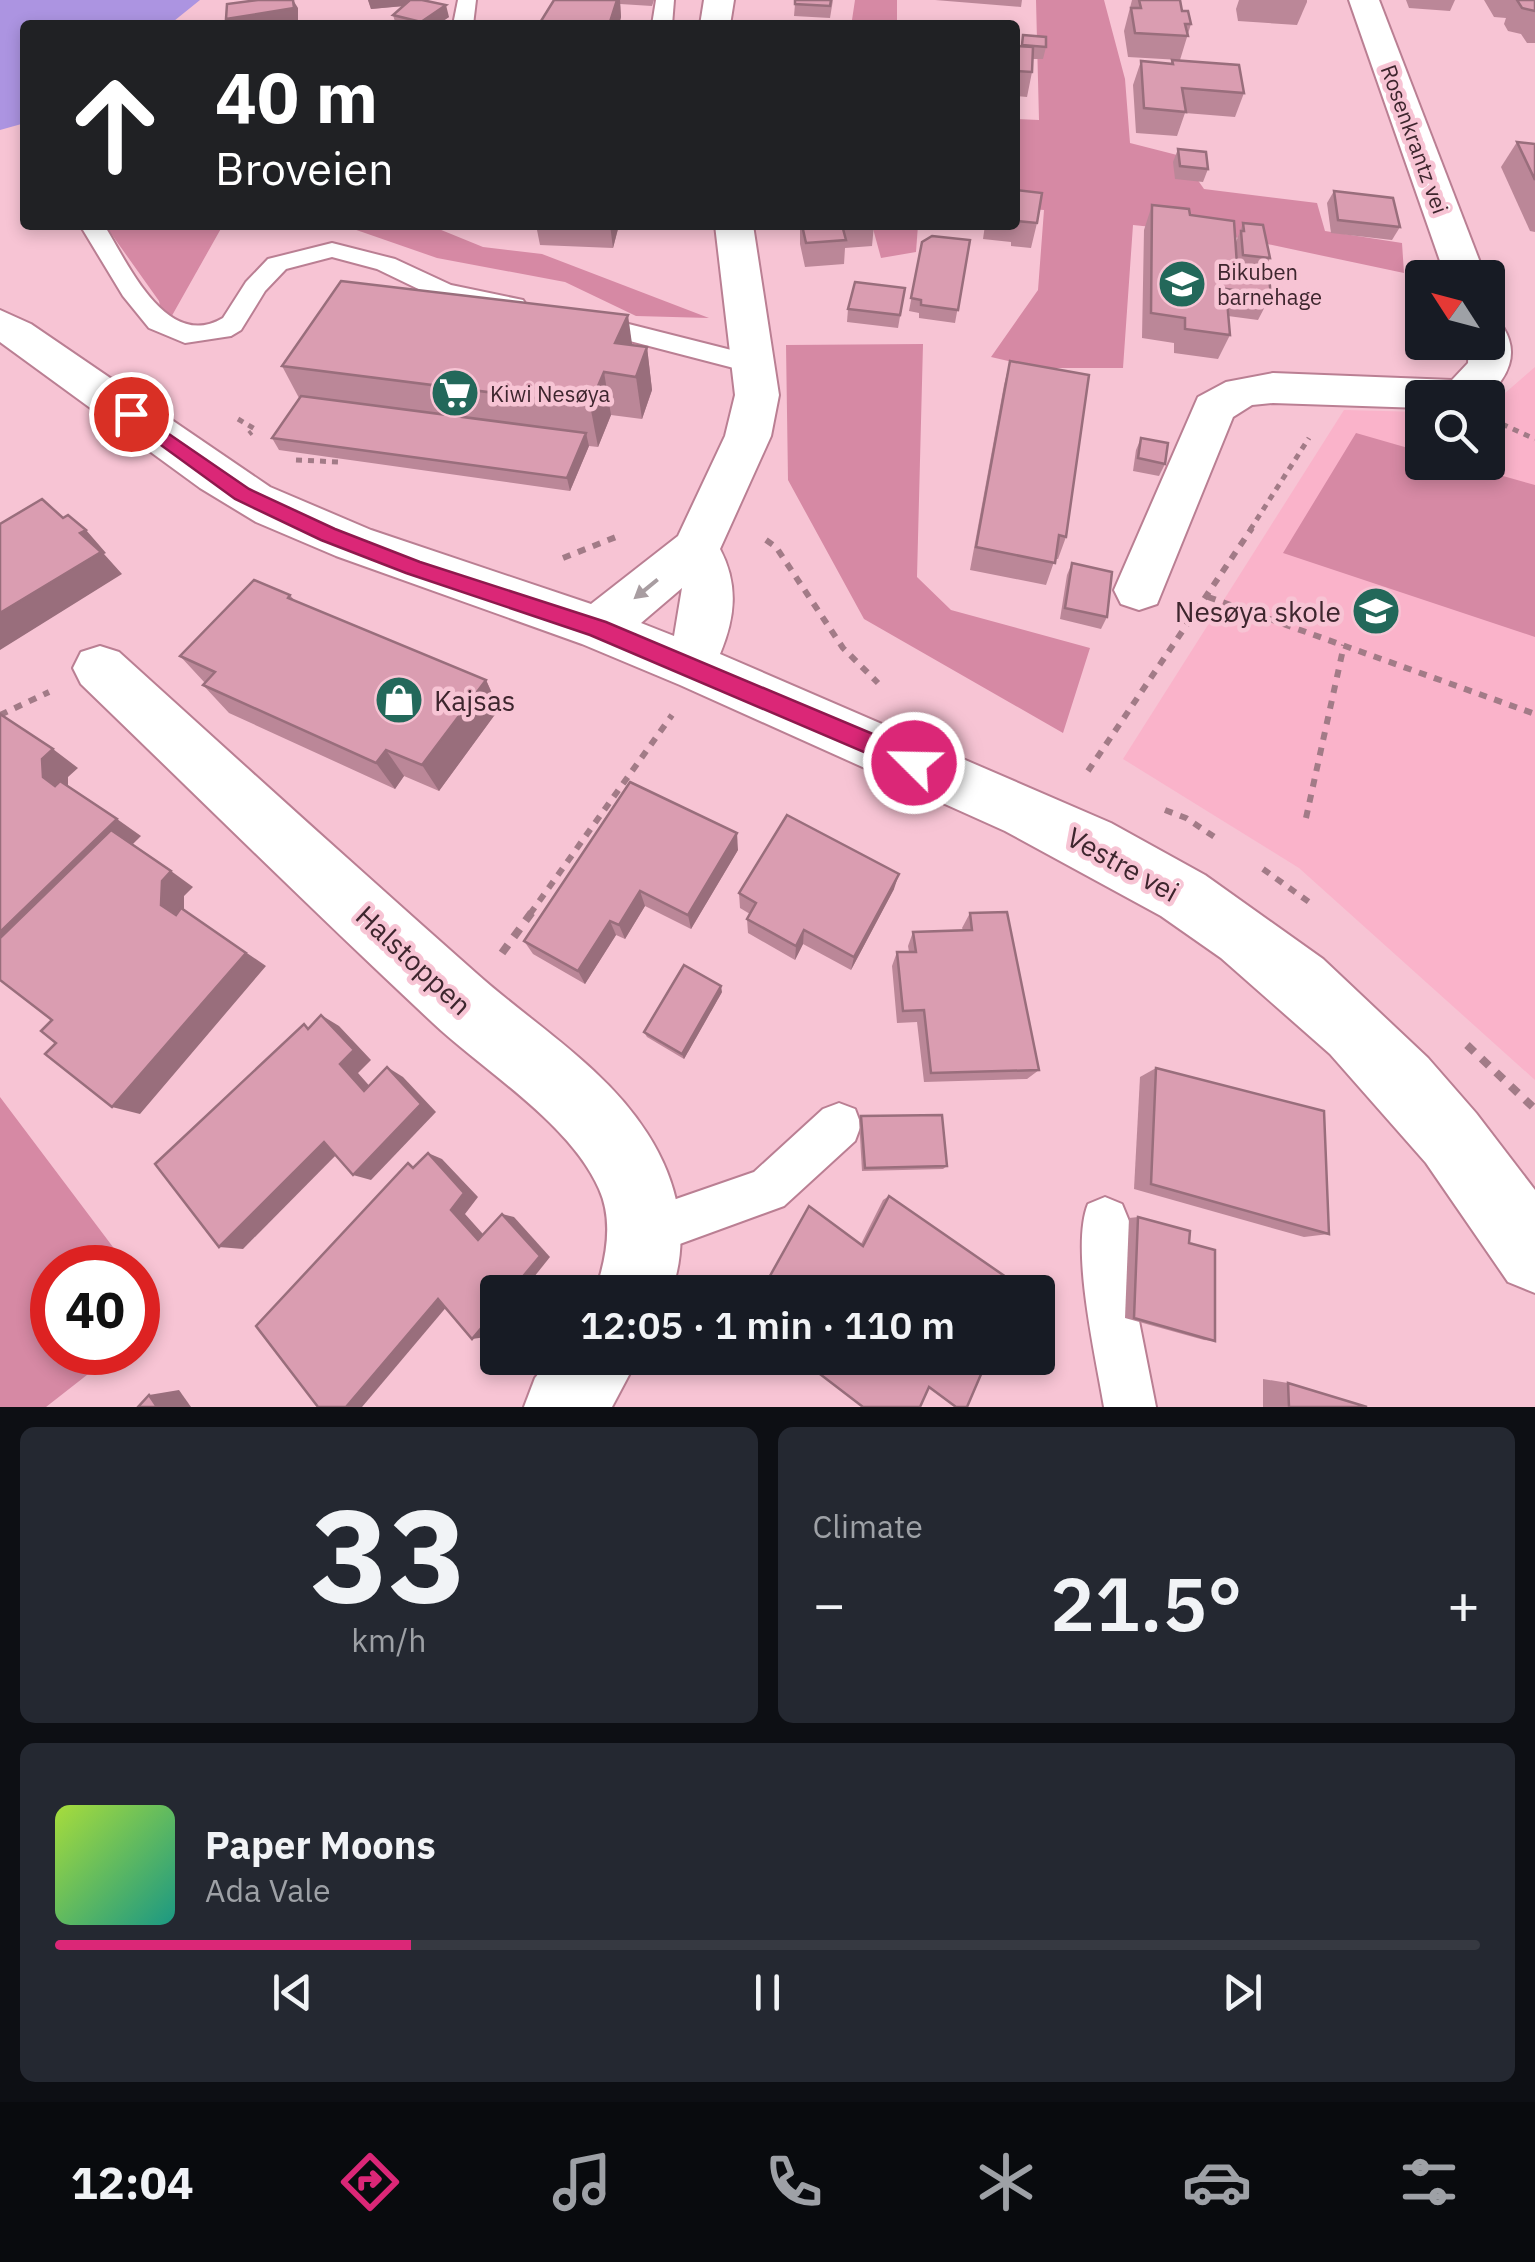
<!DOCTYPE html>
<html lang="en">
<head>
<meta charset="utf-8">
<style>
  body { margin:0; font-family:"IBM Plex Sans",sans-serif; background:#242831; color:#f1f3f6; height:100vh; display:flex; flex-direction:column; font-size:38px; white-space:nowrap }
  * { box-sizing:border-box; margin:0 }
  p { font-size:32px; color:#9ea1a6 }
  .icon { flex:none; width:55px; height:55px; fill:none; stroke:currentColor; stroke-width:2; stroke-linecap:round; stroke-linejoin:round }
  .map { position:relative; height:1407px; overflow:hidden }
  .panel { display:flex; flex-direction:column; gap:20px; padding:20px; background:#0d0f14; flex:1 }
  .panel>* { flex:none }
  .banner { position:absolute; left:20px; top:20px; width:1000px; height:210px; border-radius:10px; box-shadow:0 5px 15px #0003; background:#202124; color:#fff; overflow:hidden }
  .needle { width:65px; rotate:306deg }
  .buttons { position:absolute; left:1405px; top:260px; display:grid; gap:20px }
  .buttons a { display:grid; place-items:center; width:100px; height:100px; border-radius:10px; background:#171b24; box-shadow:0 5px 15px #0003; font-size:50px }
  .speed { position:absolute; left:30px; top:1245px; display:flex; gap:20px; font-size:50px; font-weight:700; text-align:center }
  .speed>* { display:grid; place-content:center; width:130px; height:130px; border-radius:50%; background:#171b24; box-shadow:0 5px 15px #0003; line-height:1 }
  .speed .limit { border:15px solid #d22; background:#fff; color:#111 }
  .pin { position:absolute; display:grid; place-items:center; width:85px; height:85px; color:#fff; margin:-42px; border:5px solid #fff; border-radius:50%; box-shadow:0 2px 10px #0007 }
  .me { position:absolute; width:110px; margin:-55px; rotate:293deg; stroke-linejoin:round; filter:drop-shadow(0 0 8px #0008) }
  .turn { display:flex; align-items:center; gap:35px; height:210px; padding:0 30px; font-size:45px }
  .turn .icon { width:130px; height:130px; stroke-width:2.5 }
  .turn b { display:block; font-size:70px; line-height:85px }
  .big { font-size:75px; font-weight:600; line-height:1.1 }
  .panel .tile { flex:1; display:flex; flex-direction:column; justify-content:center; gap:15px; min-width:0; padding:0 35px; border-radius:15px; background:#242831 }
  .panel .dial { align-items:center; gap:0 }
  .dial b { font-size:130px; line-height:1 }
  .song { display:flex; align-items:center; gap:30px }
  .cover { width:120px; height:120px; border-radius:15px; background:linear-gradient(135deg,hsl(80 70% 55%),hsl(170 70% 35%)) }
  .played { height:10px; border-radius:5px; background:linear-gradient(90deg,#db2777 25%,#363941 25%) }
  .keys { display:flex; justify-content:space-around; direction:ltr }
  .heat { display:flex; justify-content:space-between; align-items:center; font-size:55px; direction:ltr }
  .panel .tiles { flex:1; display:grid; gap:20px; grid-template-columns:1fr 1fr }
  .tile:last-child { grid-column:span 2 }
  .trip { position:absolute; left:480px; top:1275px; width:575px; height:100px; border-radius:10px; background:#171b24; box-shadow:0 5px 15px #0003; font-weight:600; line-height:100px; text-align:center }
  .menu { display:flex; height:160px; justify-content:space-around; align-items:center; background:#090b0e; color:#9ea1a6 }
  .menu .icon { width:70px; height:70px }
  .menu .on { color:#db2777 }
  .menu b { font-size:45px; color:#f1f3f6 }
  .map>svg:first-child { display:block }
  .built { fill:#fab3ca }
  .green { fill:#d689a4 }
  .water { fill:#ac94e1 }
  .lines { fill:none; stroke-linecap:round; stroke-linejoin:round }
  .service-casing { stroke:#ba7f93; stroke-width:4 }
  .minor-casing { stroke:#ba7f93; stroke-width:4 }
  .tertiary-casing { stroke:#ba7f93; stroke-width:4 }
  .path-far2 { stroke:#a27b87; stroke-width:5; stroke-dasharray:6 6; stroke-linecap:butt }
  .path-far1 { stroke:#a27b87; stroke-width:6; stroke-dasharray:8 8; stroke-linecap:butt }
  .path { stroke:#a27b87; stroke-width:8; stroke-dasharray:10 10; stroke-linecap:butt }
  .service { fill:#fff; fill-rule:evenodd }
  .minor { fill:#fff; fill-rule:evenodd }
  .tertiary { fill:#fff; fill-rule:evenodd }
  .wall { fill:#bb8798 }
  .shaded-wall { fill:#996e7c }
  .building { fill:#da9db1; stroke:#996e7c; stroke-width:2.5 }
  .oneway { fill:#a89da1 }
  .route { fill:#db2777; stroke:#8e194d; stroke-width:2.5 }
  .labels { text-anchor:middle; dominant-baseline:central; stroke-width:9; stroke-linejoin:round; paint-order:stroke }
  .far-street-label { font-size:22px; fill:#3e262e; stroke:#f7c4d4 }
  .far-poi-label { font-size:22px; fill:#3e262e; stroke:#f7c4d4; text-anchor:start }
  .poi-label { font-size:28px; fill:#3e262e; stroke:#f7c4d4; text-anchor:end }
  .street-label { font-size:28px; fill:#3e262e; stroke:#f7c4d4 }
</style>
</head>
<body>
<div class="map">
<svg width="1535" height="1407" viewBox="0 0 1535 1407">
  <rect width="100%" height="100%" fill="#f7c4d4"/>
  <polygon class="built" points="1535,367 1535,1080 1299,868 1123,759 1344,410 1422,412 1422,462 1488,462 1488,408"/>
  <g class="green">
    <polygon points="855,0 897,0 897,25 845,25 852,20"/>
    <polygon points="1036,0 1104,0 1125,79 1130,143 1181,156 1204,189 1317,203 1325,231 1402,243 1404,273 1220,234 1133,225 1123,368 1038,368 991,357 1038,290 1044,210 1015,208 1015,119 1039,120"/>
    <polygon points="105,225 223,225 165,328 159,301"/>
    <polygon points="342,225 429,225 483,247 542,254 709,318 636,316 565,282 437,258"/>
    <polygon points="872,225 918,225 916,252 881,258"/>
    <polygon points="923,344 917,577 951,610 1090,648 1063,733 864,619 788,480 786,345"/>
    <polygon points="1356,433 1422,452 1422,462 1457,463 1535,485 1535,637 1283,553"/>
    <polygon points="0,1097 128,1267 52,1268 52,1352 115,1353 46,1407 0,1407"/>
  </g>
  <polygon class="water" points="0,0 200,0 169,25 25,25 25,123 0,130"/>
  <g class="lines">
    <g class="service-casing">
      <g id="service">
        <polygon points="458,0 476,0 473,25 453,25"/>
        <polygon points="656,0 674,0 672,25 652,25"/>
        <path d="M80,225H104C128,263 166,352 223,318L246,282L268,259L332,243L395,259L451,285L523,300L527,306L514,314L435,297L377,269L332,257L286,269L265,291L241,330L231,336L185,343L149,328L123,296Z"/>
        <polygon points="585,313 763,358 767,364 763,370 753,373 576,327 572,321"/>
        <polygon points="839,1103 855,1109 861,1125 855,1141 784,1206 644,1257 627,1250 620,1233 627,1216 754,1172 823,1109"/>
        <path d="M1105,1197L1122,1204L1129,1221L1139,1321L1156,1407H1104C1096,1358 1070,1248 1088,1204Z"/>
      </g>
    </g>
    <g class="minor-casing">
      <g id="minor">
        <polygon points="1349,0 1379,0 1486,278 1446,278"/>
        <path d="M1488,323L1503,327C1520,354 1508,377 1486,398H1422V408L1273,403L1252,405L1233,417L1157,604L1139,610L1121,604L1114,590L1198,397L1226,382L1273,373L1452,380L1468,363L1469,342H1488Z"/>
        <path d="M100,646L119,652C238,760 356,867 476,973C533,1024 605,1067 647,1133C678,1181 691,1238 671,1292H595C606,1260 614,1222 599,1189C570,1123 484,1071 433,1023C314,912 198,797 81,684L73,668L81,652Z"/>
        <polygon points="551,1358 638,1358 612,1407 524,1407 535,1378"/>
      </g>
    </g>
    <g class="tertiary-casing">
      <g id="tertiary">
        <polygon points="704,0 734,0 730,25 700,25"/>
        <path d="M715,225H753L779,395L771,436L720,549C739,585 735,618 720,654L1111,823L1205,875L1323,959L1428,1058L1476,1113L1535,1190V1293L1508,1282L1426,1163L1330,1054L1221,958L1161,916L1005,831L680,685L582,644L336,556L256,522L200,488L0,342V310L31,324L270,487L371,530L591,604L678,536L725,436L735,395ZM682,588L674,636L641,623Z"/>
      </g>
    </g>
    <g class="path-far2">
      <polyline points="238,419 255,429 249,434"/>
      <polyline points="1502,424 1535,439"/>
      <polyline points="296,460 339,462"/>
      <polyline points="1250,530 1309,438"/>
    </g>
    <g class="path-far1">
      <polyline points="766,540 776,547 843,648 878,683"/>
      <polyline points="563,558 616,537"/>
      <polyline points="1208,597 1535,714"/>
      <polyline points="0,715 49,692"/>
      <polyline points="1088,771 1252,528"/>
      <polyline points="1165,810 1186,818 1219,840"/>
      <polyline points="1306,818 1344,645"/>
      <polyline points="1263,869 1309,902"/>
      <polyline points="530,914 672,715"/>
    </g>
    <g class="path">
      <polyline points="502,953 532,912"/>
      <polyline points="1467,1045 1535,1109"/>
    </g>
    <use href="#service" class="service"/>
    <use href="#minor" class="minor"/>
    <use href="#tertiary" class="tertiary"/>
  </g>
  <g class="wall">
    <polygon points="368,0 426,0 449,17 437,25 396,25 393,15 402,6 371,9"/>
    <polygon points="554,0 654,0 652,6 620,4 621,17 619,25 542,25 541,21"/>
    <polygon points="833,0 830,18 794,16 795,4"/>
    <polygon points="935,0 1022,0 1021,7"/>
    <polygon points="1132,0 1180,0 1182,11 1191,24 1180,60 1128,57 1124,31"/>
    <polygon points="1239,0 1307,0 1307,2 1297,25 1238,21 1236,9"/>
    <polygon points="1406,0 1455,0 1450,11 1409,8"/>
    <polygon points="1484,0 1535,0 1535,43 1527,43 1521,34 1508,31 1504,24 1506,18 1494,17"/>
    <polygon points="1023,35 1046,47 1043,59 1033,59 1032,72 1027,97 1015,96 1015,46 1021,46"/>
    <polygon points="1172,60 1244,93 1235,117 1185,113 1177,136 1136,133 1133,85 1141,61 1171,64"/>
    <polygon points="1517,142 1535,144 1535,232 1530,231 1501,167"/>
    <polygon points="1178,149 1208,169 1203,182 1175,179 1173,162"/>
    <polygon points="1015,190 1037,223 1031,248 1011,246 1011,242 983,239 985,225 1015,225"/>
    <polygon points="1334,191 1400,227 1392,240 1331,233 1327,203"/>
    <polygon points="1152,205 1190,215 1236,242 1243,223 1270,258 1265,269 1271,295 1258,320 1228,316 1230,335 1218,359 1174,353 1174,343 1142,338 1144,230"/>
    <polygon points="536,225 619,225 613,248 540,245"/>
    <polygon points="800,225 874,225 872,246 845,248 844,264 805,267 800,244"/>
    <polygon points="970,240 955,323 919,318 919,313 909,311 922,242"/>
    <polygon points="905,288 898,328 847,322 848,309"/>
    <polygon points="632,345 647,347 652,390 642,419 611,415 598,447 589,446 570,491 279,450 272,438 299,398 282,366"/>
    <polygon points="1010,361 1066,537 1058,559 1055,559 1046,585 970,570 1004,385"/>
    <polygon points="1141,438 1165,464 1159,476 1133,471 1136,450"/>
    <polygon points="1072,563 1107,617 1101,629 1060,619 1067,575"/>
    <polygon points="290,595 295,601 486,680 499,709 439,791 404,776 395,789 229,713 203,685 205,683 180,656"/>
    <polygon points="738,850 691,929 645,906 625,939 616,935 585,984 533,954 524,941"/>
    <polygon points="894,889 851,970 803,944 795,960 748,933 747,919 750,914 740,908 739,893"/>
    <polygon points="970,913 1039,1070 1027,1079 924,1082 917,1022 897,1023 892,966 897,952 909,952 908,946 913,932 963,930 962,928"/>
    <polygon points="722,992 684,1059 647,1037 644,1032"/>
    <polygon points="1156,1068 1329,1234 1304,1237 1134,1189 1140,1077"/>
    <polygon points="861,1116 947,1166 943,1169 862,1171 859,1120"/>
    <polygon points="889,1196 1017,1292 861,1244 883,1200"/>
    <polygon points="1138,1217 1189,1243 1215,1341 1204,1340 1125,1318 1129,1218"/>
    <polygon points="1263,1379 1288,1383 1367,1407 1263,1407"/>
  </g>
  <g class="shaded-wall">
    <polygon points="293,0 298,8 298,20 269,25 228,25 226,19"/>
    <polygon points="368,0 426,0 427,4 371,9"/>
    <polygon points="617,0 620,0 621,17 619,25 610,25"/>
    <polygon points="446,5 449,17 437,25 422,25 421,22"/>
    <polygon points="610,225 619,225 613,248"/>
    <polygon points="628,315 634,358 615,343"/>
    <polygon points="647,347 652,390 642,419 636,377"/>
    <polygon points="604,372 611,415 598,447 590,405"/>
    <polygon points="586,433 589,446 570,491 567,478"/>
    <polygon points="86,530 106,553 104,554 122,574 0,650 0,614 80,533"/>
    <polygon points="486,680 499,709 439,791 422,765"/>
    <polygon points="53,749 78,768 68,777 68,796 43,777 42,759"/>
    <polygon points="386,750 404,776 395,789 376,763"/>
    <polygon points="117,819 141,836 13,963 0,957 0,932"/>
    <polygon points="737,833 738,850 691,929 688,915"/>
    <polygon points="171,871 193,887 184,896 184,910 266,966 140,1114 112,1107 161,905 162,881"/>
    <polygon points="899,874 894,889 851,970 854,957"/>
    <polygon points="640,891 645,906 625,939 619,925"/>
    <polygon points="610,921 616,935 585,984 578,971"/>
    <polygon points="804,930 803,944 795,960 796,946"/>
    <polygon points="721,986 722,992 684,1059 682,1054"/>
    <polygon points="321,1015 339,1026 371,1060 358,1073 381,1099 364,1091 340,1064"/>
    <polygon points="387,1067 403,1077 436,1112 371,1180 353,1175"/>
    <polygon points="324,1142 343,1148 243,1249 219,1247"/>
    <polygon points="428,1153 442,1159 478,1197 465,1214 491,1243 478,1240 451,1210"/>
    <polygon points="502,1214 514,1217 550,1257 522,1292 510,1292"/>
    <polygon points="454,1298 362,1407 346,1407 438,1299"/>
    <polygon points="498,1308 498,1323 486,1337 472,1339"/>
    <polygon points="179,1390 191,1407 157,1407 149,1395"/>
  </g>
  <g class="building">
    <polygon points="258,0 293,0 294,8 226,19 227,4"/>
    <polygon points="410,0 422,0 446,5 421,22 393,15"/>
    <polygon points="554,0 617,0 610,22 541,21"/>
    <polygon points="795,0 831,0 830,6 795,4"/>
    <polygon points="1139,0 1180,0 1182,11 1188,11 1191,24 1185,24 1188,36 1135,33 1131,8 1141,8"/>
    <polygon points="1517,0 1535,0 1535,11 1522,8"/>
    <polygon points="1023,35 1046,37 1046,47 1022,45"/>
    <polygon points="1015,46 1033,47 1032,72 1015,71"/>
    <polygon points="1172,60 1239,65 1244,93 1182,88 1186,112 1144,108 1141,61 1173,64"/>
    <polygon points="1517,142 1535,144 1535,180"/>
    <polygon points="1178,149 1206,152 1208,169 1180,166"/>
    <polygon points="1015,190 1042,193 1037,223 1017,221 1017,217 1015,217"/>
    <polygon points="1334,191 1393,198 1400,227 1338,220"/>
    <polygon points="1152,205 1189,209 1190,215 1234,221 1237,265 1268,269 1271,295 1226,289 1230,335 1185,329 1185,318 1151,313"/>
    <polygon points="1243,223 1263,225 1270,258 1243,255 1241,231 1244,231"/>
    <polygon points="802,225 842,225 846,240 806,243"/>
    <polygon points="932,236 970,240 958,310 921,305 921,300 911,298 922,242"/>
    <polygon points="341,281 628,315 615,343 647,347 636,377 604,372 590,405 282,366"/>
    <polygon points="855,282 905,288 900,315 848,309"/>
    <polygon points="1010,361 1089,375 1066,537 1059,535 1055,563 976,547"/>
    <polygon points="301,396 586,433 567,478 272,438"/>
    <polygon points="1141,438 1168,443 1165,464 1138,458"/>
    <polygon points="42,499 63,518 68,515 86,530 80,533 101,552 0,613 0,524"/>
    <polygon points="1072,563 1112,572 1107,617 1065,608"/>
    <polygon points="254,580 290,595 288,598 486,680 422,765 386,750 376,763 203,685 215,672 180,656"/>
    <polygon points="0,714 53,749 42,759 43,777 55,786 60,781 117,819 0,932"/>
    <polygon points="630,782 737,833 688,915 640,891 619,925 610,921 578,971 524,941"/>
    <polygon points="787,815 899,874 854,957 804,930 796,946 747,919 756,903 739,893"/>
    <polygon points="111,830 171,871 162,881 161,905 176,915 181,908 246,953 112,1107 45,1054 56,1043 41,1031 52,1020 0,980 0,938"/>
    <polygon points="1007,912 1039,1070 931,1073 924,1010 903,1011 897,952 916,952 913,932 972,930 970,913"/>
    <polygon points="684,965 721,986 682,1054 644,1032"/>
    <polygon points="321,1015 354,1050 340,1064 364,1091 387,1067 421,1104 353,1175 324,1142 219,1247 155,1164 304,1024 308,1029"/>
    <polygon points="1156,1068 1324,1111 1329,1234 1151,1184"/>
    <polygon points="942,1115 947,1166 865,1168 861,1116"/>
    <polygon points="428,1153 464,1193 451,1210 478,1240 502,1214 540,1256 510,1292 498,1292 498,1308 472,1339 438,1299 346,1407 318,1407 256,1326 408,1163 413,1168"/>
    <polygon points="889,1196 1019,1286 1017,1292 761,1292 809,1206 863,1246"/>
    <polygon points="1138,1217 1190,1231 1189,1243 1215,1250 1215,1341 1134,1318"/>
    <polygon points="799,1358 988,1358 967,1407 956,1407 929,1387 920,1407 863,1407"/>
    <polygon points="1288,1383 1367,1407 1289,1407"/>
    <polygon points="149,1395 157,1407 138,1407"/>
  </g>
  <defs><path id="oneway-solid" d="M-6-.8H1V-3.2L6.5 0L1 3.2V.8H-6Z" transform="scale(2.5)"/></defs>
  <use class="oneway" href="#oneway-solid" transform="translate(646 589) rotate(141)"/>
  <polygon class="route" points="131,408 249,489 335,529 420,562 606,622 923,755 926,763 923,770 914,773 906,770 590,635 406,573 321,540 235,499 125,419 122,414"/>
  <defs>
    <g id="school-disc" transform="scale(2.5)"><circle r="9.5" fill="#23685a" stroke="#f7c4d4"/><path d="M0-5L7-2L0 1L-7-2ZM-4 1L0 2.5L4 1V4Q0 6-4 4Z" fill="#fff"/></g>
    <g id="supermarket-disc" transform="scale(2.5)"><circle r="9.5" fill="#23685a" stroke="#f7c4d4"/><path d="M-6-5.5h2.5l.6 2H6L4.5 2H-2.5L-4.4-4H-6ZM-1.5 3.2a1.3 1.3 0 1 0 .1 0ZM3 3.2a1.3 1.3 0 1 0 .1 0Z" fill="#fff"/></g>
    <g id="shop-disc" transform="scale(2.5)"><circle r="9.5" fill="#23685a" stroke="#f7c4d4"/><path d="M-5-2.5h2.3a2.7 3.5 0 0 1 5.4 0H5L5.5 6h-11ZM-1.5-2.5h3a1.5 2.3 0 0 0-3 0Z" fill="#fff"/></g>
  </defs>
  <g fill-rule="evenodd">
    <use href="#school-disc" x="1182" y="284"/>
    <use href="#supermarket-disc" x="455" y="393"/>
    <use href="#school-disc" x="1376" y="611"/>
    <use href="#shop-disc" x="399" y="700"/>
  </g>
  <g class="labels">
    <g class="far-street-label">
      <text transform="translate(1415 139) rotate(70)">Rosenkrantz vei</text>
    </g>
    <g class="far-poi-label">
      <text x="1217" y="271">Bikuben<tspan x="1217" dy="25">barnehage</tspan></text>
      <text x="490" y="393">Kiwi Nesøya</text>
    </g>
    <g class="poi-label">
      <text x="1341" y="611">Nesøya skole</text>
      <text x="434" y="700" text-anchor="start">Kajsas</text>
    </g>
    <g class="street-label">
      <text transform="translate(1123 864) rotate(29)">Vestre vei</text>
      <text transform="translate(414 960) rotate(43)">Halstoppen</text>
    </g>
  </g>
</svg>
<div class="buttons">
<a><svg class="needle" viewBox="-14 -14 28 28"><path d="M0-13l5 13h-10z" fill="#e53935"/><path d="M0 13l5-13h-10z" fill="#9ea1a6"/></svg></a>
<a><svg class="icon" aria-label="search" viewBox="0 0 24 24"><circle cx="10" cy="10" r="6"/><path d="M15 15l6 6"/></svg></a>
</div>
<div class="speed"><div class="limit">40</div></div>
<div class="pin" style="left:131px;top:414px;background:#d93025"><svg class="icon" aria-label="arrive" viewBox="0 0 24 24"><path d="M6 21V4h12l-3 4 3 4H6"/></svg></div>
<svg class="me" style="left:914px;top:763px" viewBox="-20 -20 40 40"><circle r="17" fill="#db2777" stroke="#fff" stroke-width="3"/><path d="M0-11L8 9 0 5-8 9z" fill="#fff"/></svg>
<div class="trip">12:05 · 1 min · 110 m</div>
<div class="banner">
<div class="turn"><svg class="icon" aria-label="ahead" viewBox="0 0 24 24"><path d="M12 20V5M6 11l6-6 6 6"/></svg><div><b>40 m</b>Broveien</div></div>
</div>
</div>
<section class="panel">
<div class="tiles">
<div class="tile dial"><b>33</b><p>km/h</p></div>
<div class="tile"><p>Climate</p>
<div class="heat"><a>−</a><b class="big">21.5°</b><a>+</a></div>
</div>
<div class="tile">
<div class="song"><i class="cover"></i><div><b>Paper Moons</b><p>Ada Vale</p></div></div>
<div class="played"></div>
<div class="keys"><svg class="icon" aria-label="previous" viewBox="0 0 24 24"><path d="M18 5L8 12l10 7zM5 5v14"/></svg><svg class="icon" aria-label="pause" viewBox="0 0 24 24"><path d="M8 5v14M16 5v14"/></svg><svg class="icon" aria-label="next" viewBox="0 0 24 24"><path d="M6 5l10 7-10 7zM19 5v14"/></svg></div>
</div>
</div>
</section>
<nav class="menu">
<b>12:04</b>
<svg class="icon on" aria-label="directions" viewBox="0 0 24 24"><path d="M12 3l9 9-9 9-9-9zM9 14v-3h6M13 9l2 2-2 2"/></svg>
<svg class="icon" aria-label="music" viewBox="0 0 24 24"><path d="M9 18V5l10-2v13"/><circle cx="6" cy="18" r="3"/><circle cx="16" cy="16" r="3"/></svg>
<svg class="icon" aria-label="phone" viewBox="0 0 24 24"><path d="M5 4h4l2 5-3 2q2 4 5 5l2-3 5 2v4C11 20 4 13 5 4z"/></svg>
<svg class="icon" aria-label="climate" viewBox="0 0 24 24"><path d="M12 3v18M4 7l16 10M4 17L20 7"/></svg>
<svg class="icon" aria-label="car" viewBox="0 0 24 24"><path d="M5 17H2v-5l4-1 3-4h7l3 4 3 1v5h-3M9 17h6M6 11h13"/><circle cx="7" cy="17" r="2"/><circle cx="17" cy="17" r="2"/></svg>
<svg class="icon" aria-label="filters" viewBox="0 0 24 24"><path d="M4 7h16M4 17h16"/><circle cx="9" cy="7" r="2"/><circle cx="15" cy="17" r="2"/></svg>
</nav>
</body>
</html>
